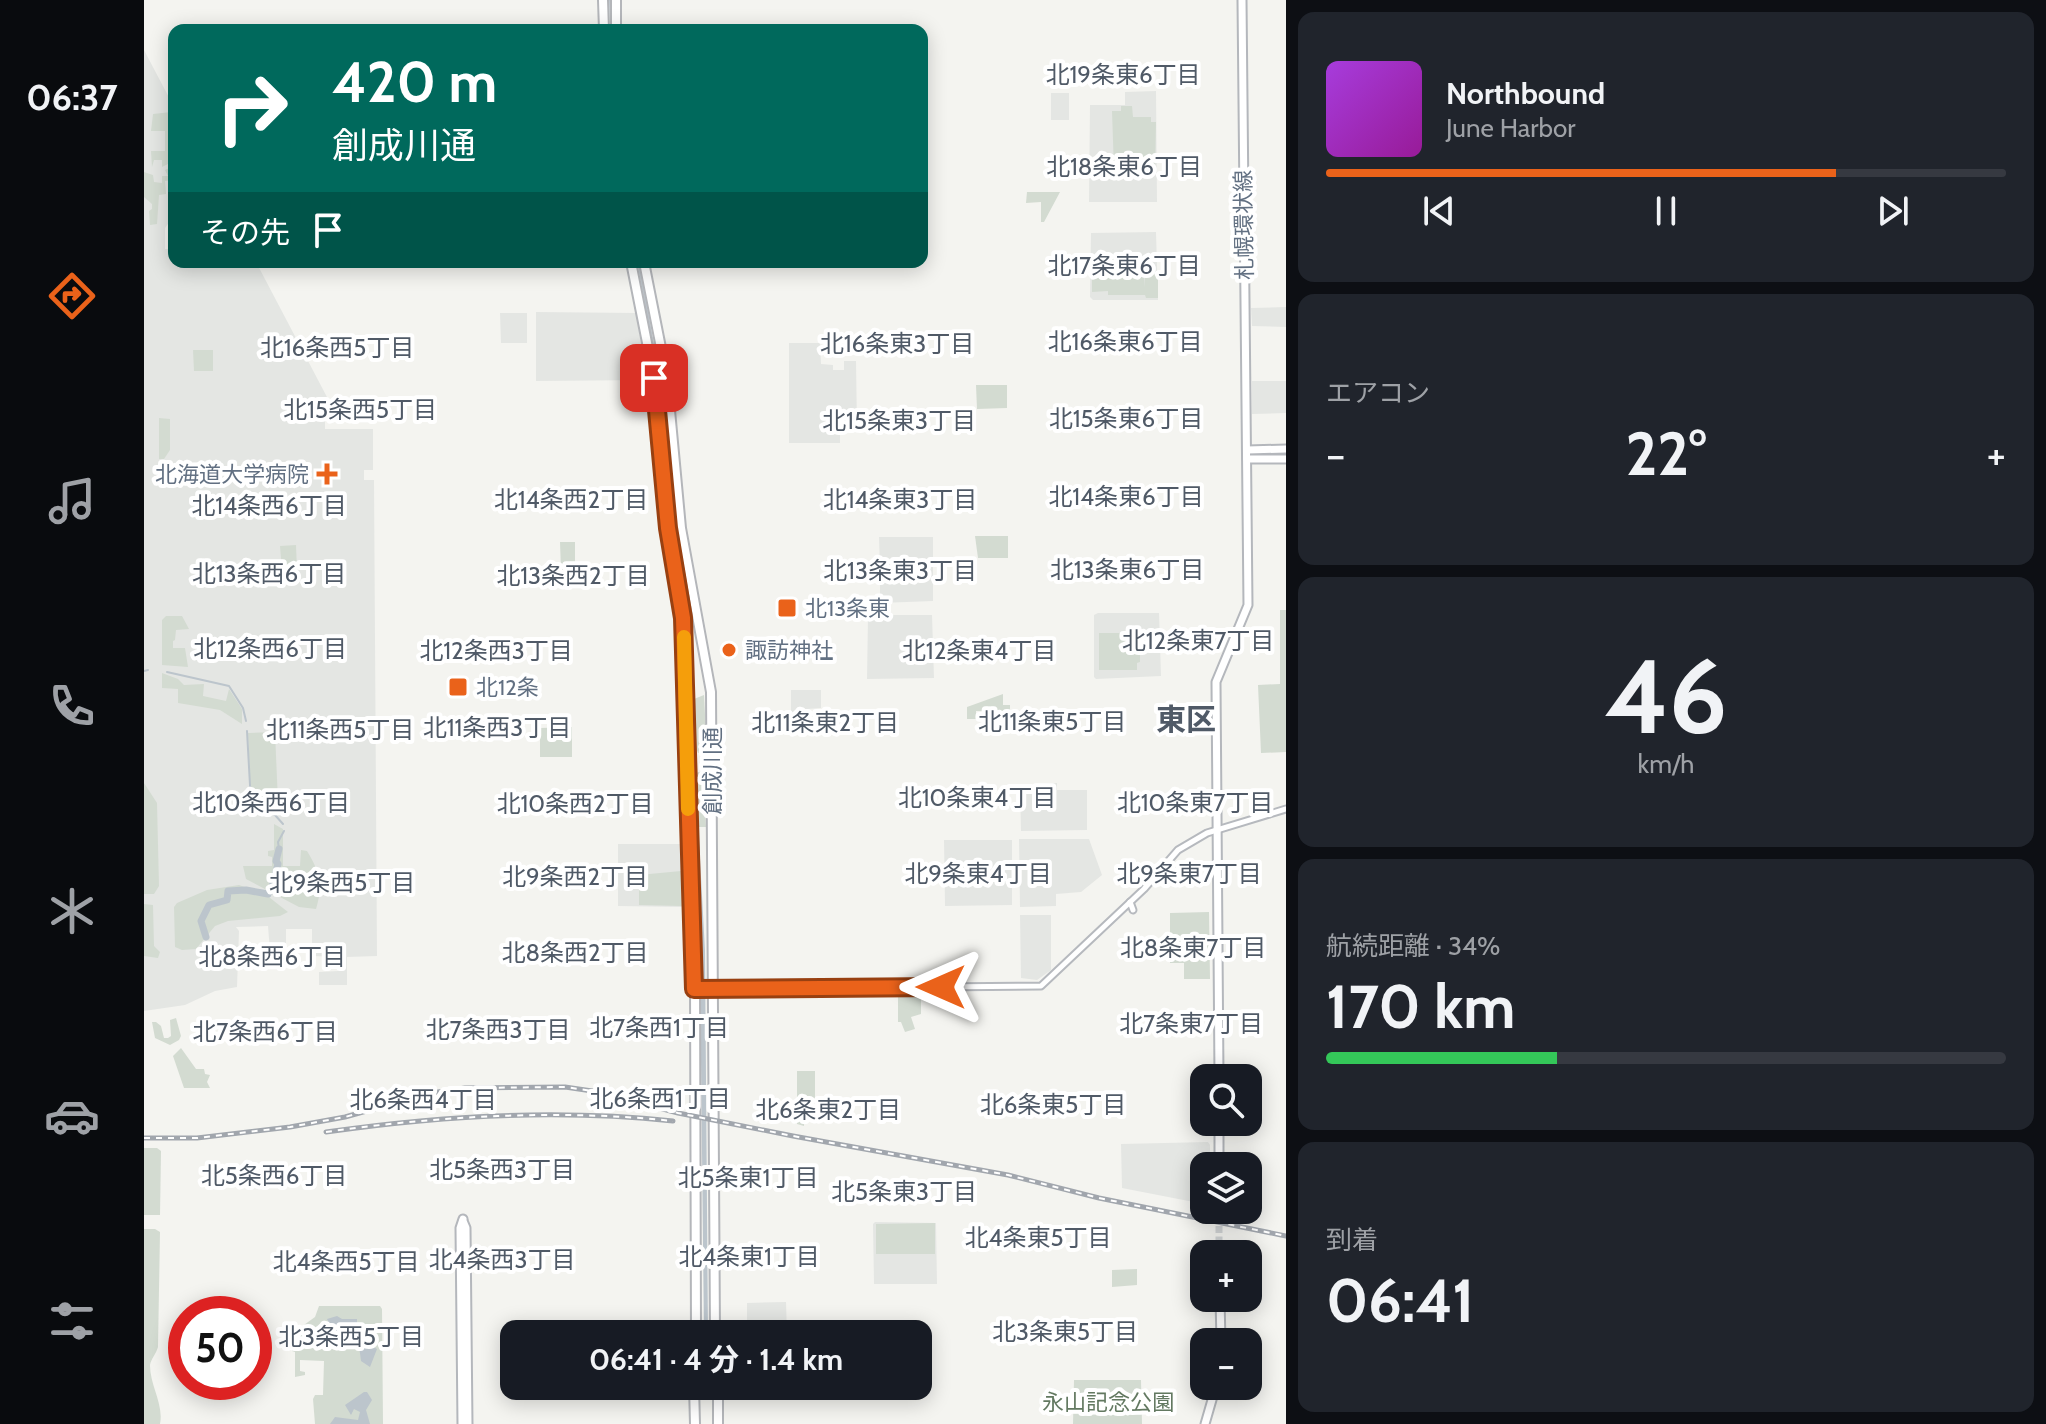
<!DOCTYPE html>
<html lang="ja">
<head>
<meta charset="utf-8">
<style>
  body { margin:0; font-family:Cabin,"Noto Sans JP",sans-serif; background:#20242c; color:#f1f3f6; height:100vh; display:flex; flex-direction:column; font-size:30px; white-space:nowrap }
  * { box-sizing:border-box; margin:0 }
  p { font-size:26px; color:#9ea1a6 }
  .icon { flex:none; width:44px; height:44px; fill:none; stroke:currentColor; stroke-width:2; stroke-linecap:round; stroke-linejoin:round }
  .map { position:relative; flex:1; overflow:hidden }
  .sheet { display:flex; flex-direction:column; gap:12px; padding:12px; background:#0d0f14; width:760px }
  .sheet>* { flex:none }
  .top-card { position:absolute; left:24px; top:24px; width:760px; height:244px; border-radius:16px; box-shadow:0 4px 20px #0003; background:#00695c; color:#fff; overflow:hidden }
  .tools { position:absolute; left:1046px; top:1064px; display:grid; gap:16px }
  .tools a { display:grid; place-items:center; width:72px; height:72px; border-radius:16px; background:#171b24; box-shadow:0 4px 20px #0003; font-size:40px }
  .speed { position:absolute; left:24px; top:1296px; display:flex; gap:16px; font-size:40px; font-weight:700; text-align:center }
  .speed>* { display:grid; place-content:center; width:104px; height:104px; border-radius:50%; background:#171b24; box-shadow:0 4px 20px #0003; line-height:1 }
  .speed .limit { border:12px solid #d22; background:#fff; color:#111 }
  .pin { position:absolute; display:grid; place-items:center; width:68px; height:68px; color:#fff; margin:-34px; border-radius:16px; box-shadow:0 4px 12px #0006 }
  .me { position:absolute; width:88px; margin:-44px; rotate:270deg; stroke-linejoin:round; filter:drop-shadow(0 0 6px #0008) }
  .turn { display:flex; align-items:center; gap:28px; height:168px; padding:0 32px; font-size:36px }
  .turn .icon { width:104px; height:104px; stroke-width:2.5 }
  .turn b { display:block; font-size:56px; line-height:68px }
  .then { display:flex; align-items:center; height:76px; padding:0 32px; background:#0003; gap:16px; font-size:30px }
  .big { font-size:60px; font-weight:700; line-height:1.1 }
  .sheet .card { flex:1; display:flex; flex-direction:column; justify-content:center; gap:12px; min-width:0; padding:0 28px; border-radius:16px; background:#20242c }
  .sheet .dial { align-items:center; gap:0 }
  .dial b { font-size:104px; line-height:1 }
  .song { display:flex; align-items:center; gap:24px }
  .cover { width:96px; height:96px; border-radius:12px; background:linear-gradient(135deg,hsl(280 70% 55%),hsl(300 70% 35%)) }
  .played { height:8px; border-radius:4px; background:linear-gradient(90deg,#ea621a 75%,#363941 75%) }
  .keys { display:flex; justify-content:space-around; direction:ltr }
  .heat { display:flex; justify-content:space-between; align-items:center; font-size:44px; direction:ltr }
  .charge { height:12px; border-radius:6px; background:linear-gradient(90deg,#34c759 34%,#363941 0) }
  .trip { position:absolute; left:356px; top:1320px; width:432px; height:80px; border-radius:16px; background:#171b24; box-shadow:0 4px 20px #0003; font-weight:700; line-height:80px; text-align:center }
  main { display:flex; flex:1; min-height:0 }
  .menu { display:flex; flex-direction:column; width:144px; justify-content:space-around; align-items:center; background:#090b0e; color:#9ea1a6 }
  .menu .icon { width:56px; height:56px }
  .menu .current { color:#ea621a }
  .menu b { font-size:36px; color:#f1f3f6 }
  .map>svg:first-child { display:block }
  .built { fill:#e4e6e3 }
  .green { fill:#d3dbd1 }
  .water { fill:#bcc5cc }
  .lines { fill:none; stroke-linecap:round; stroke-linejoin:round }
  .stream { stroke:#bcc5cc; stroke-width:2 }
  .river { stroke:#bcc5cc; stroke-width:7 }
  .primary-tunnel { stroke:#d0d3d4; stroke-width:7; stroke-dasharray:7 3.5; stroke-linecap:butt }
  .secondary-casing { stroke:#b6b9be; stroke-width:9 }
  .primary-casing { stroke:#b4b7bc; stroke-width:11 }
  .highway-casing { stroke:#b4b6ba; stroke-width:12 }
  .secondary { stroke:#fff; stroke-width:5 }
  .primary { stroke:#fff; stroke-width:7 }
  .highway { stroke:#fff; stroke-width:8 }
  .rail-casing { stroke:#a1a6ad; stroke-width:5 }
  .rail { stroke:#fff; stroke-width:2; stroke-dasharray:6; stroke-linecap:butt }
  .route-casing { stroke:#984011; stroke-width:20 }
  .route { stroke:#ea621a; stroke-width:14 }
  .slow { stroke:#f59e0b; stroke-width:14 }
  .poi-dot { fill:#ea621a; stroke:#fff; stroke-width:3 }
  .labels { text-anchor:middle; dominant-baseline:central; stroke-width:8; stroke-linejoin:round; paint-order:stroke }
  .street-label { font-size:22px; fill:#627082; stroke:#fff }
  .poi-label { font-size:22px; fill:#627082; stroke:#fff; text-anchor:start }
  .park-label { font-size:22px; fill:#637961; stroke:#fff }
  .neighbourhood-label { font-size:24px; fill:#505a67; stroke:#fff }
  .district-label { font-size:30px; font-weight:bold; fill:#505a67; stroke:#fff }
</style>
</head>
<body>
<main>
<nav class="menu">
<b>06:37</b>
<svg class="icon current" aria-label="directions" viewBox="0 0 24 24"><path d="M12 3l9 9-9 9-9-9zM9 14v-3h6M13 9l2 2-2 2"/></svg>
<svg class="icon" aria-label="music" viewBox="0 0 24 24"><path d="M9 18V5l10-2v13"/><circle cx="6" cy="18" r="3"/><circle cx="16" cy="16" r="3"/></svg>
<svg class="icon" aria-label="phone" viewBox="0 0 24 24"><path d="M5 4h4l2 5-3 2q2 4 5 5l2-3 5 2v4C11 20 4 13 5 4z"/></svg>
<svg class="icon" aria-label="climate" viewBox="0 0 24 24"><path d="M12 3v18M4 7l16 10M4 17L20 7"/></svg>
<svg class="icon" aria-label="car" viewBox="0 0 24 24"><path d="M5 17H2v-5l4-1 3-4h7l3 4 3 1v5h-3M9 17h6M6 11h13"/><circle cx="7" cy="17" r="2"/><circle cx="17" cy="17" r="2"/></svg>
<svg class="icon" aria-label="filters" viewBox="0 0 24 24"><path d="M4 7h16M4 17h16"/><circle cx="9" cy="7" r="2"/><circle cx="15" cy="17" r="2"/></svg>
</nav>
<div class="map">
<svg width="1142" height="1424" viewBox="0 0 1142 1424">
  <rect width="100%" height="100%" fill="#f4f4f0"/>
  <g class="built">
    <polygon points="0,50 30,107 30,221 26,221 21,228 21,249 30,249 30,262 112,262 194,418 181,418 181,429 229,429 229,470 220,470 220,480 230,480 233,956 203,957 203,985 175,985 175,972 194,971 194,957 168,956 168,929 142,929 142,951 126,951 124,926 92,927 95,931 93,987 71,991 41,1005 0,1011"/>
    <polygon points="1012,91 1013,202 945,202 946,105 981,105 981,92"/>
    <rect x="907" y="93" width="18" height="27"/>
    <polygon points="1012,232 1014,300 949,300 946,297 947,233"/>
    <polygon points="1142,307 1142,327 1108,326 1107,308"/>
    <polygon points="392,312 492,313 503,380 392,381"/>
    <polygon points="356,313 383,313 383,343 357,343"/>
    <polygon points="645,343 676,343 677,364 689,365 689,370 700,370 700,361 712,361 713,428 696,429 696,443 645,443"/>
    <polygon points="1108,381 1142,381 1142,413 1108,414"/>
    <polygon points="735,537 789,537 789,601 736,603 736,574 722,573 722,568 736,568"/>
    <polygon points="954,613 1015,613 1017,676 952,679 950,677 950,615"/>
    <polygon points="724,615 788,615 790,678 723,679"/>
    <polygon points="647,690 677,690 677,708 663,709 663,719 647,719"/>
    <polygon points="913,783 913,790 943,790 943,830 877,831 876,785"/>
    <polygon points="875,839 945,839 958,875 937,892 912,894 912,906 876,907"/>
    <polygon points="800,840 868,840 868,905 801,906"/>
    <polygon points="474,844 538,844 539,907 474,906"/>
    <polygon points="876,915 907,915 907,970 893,980 877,978"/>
    <polygon points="1064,1142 1066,1145 1066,1166 1060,1166 1060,1204 978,1188 977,1144"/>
    <polygon points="731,1222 792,1223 793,1284 730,1284 729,1224"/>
    <polygon points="642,1302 643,1334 579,1334 579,1331 599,1331 603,1329 603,1303"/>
  </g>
  <g class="green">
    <polygon points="977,106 988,106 989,117 1007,117 1007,122 1012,122 1011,172 974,173 970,170 968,111 977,111"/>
    <polygon points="27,112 30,117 30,180 21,181 22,194 15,195 13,224 6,225 5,211 8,209 8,204 0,197 0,172 9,175 10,182 18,183 18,176 24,176 21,170 28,167 24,164 18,167 18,160 10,160 8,167 7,151 21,151 21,131 7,131 9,114"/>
    <polygon points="883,192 916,192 900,222 897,222 897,202 882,203"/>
    <polygon points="1000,256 1000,288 1001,274 1014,274 1014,298 1002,298 1001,295 964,295 964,291 948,292 948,257"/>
    <polygon points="49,350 69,350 69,371 50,371"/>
    <polygon points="832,385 863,385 863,408 833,409"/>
    <polygon points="15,418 26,419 26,450 20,459 15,459"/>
    <polygon points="831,536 864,536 864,558 834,558"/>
    <polygon points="416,542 431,542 431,571 417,571"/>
    <polygon points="152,545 153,571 138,571 136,546"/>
    <polygon points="1136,610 1142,610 1142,752 1117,753 1114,685 1136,684"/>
    <polygon points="22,616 38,616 45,629 32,630 31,640 29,641 29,648 41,648 44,667 18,665 18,620"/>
    <polygon points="955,633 996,633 996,662 993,663 993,670 955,670"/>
    <polygon points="18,673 34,679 40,685 60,684 59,696 82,701 85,689 98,709 98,724 76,710 34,703 34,689 18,688"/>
    <polygon points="859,694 859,705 866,705 866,711 832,711 832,719 823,719 823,707"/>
    <polygon points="560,695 563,752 554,753 550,743 550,699"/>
    <polygon points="428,727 428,757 396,757 396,728"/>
    <polygon points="131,732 134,802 107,803 104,733"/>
    <polygon points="554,772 559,773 562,827 555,827 550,818 551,775"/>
    <polygon points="0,783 13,803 15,886 10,894 0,894"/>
    <path d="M130,824L139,829V866H156L157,850L163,851C176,872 179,886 172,909L155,907L102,879L99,866H128V857L124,856V851L130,850Z"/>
    <polygon points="537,871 538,906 495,905 495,875"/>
    <polygon points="95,885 121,894 144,912 136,916 84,921 71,926 52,949 38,950 31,947 30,907 33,903 63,890"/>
    <polygon points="0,904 9,905 10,946 16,952 14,958 0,956"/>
    <polygon points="1065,912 1066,979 1040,979 1040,963 1026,963 1026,913"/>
    <polygon points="777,993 777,1014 767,1017 771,1029 761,1032 757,1022 754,1022 754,994"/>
    <polygon points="32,1018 37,1036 35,1040 26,1045 11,1038 8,1022 12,1022 17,1026 20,1038 24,1038 27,1036 26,1020"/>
    <polygon points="37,1048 52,1069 60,1069 61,1074 66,1075 63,1082 66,1088 40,1088 29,1056"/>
    <polygon points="653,1071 671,1071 671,1100 660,1100 660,1126 653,1124"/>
    <polygon points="0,1148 13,1148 17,1151 16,1215 0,1215"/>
    <polygon points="791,1223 791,1254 732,1254 732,1224"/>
    <path d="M0,1229H11L16,1232L14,1347C12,1354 7,1359 6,1365C6,1386 20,1404 16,1424H0Z"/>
    <polygon points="993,1269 993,1285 968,1287 968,1270"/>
    <polygon points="175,1306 236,1306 238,1309 239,1424 171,1424 169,1399 171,1395 179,1395 180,1361 156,1360 156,1371 161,1372 161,1375 151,1377 151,1352 148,1351 153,1330 171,1317"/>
    <polygon points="930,1380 997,1380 998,1424 929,1424"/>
  </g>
  <g class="water">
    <polygon points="551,689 551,766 561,951 564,1334 560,1334 556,970 548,827 546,690"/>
    <polygon points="193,1316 198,1319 213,1319 213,1329 221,1329 227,1338 226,1345 233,1349 226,1367 217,1361 214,1338 199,1338 196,1333 188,1329 183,1319"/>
    <polygon points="220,1392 223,1392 228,1400 222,1410 226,1424 186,1424 191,1417 214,1420 216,1412 210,1409 207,1415 201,1405"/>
  </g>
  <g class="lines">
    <g class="stream">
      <polyline points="466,0 467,30"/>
      <polyline points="494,262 517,387 523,444"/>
      <path d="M525,474C530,546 549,617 548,689"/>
      <polyline points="0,671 4,670"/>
      <polyline points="23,672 85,686 99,708 102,721"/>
      <polyline points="103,731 107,803 131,815 139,824"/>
      <polyline points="135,849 134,842 140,831"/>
    </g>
    <g class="river">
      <polyline points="127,891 134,864 132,861 135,849"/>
      <polyline points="62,937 57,921 65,905 83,900 84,891 102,890 124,894"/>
    </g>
    <polyline class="primary-tunnel" points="1075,1254 1075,1210"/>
    <g class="secondary-casing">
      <g id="secondary">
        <polyline points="986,902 989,910"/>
        <polyline points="552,989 897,986 1000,889 1034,850 1063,833 1142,809"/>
      </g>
    </g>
    <g class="primary-casing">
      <g id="primary">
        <polyline points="1103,450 1142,449"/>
        <polyline points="1103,459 1142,459"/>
        <polyline points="1075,1078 1072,682 1104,605 1098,0"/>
        <polyline points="1075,1166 1075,1122"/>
        <polyline points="319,1221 322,1228 324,1424"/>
        <polyline points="1076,1298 1077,1342"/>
        <polyline points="318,1424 316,1228 319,1219"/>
        <polyline points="1061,1424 1072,1386"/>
      </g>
    </g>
    <g class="highway-casing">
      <g id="highway">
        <polyline points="459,0 460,30"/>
        <polyline points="472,0 472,30"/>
        <polyline points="487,262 510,378 524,528 539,618 551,983 552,1334"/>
        <polyline points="500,262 523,378 537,528 567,692 571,1334"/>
        <polyline points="550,1386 551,1424"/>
        <polyline points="574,1386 574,1424"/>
      </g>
    </g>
    <use href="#secondary" class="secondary"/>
    <use href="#primary" class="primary"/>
    <use href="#highway" class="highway"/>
    <g class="rail-casing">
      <g id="rail">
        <path d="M182,1132C293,1116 417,1109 529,1121"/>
        <polyline points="0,1138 53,1138 146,1127 201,1117 287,1093 321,1088 421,1087 455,1092 534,1113 649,1136 864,1175 955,1198 1142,1236"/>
      </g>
    </g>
    <use href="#rail" class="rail"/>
  </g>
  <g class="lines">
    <g class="route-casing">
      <polyline id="route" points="510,378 524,528 539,618 550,989 797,987"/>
    </g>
    <use href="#route" class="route"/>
    <polyline class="slow" points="540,637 544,809"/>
  </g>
  <g class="poi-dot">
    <path d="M179 462h8v8h8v8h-8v8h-8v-8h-8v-8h8z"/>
    <rect x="633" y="598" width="20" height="20" rx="4"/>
    <circle cx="585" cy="650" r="8"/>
    <rect x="304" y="677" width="20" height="20" rx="4"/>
  </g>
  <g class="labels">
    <g class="street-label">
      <text transform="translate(1100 225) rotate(-91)">札幌環状線</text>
      <text transform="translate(568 771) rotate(-90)">創成川通</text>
    </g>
    <g class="poi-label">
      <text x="165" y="474" text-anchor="end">北海道大学病院</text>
      <text x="661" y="608">北13条東</text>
      <text x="601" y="650">諏訪神社</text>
      <text x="332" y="687">北12条</text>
    </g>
    <g class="park-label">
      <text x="964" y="1402">永山記念公園</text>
    </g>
    <g class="neighbourhood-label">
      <text x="979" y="74">北19条東6丁目</text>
      <text x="980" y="166">北18条東6丁目</text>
      <text x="980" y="265">北17条東6丁目</text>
      <text x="981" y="341">北16条東6丁目</text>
      <text x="753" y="343">北16条東3丁目</text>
      <text x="193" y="347">北16条西5丁目</text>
      <text x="216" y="409">北15条西5丁目</text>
      <text x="982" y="418">北15条東6丁目</text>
      <text x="755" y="420">北15条東3丁目</text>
      <text x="982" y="496">北14条東6丁目</text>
      <text x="427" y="499">北14条西2丁目</text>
      <text x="756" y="499">北14条東3丁目</text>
      <text x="125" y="505">北14条西6丁目</text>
      <text x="983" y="569">北13条東6丁目</text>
      <text x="756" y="570">北13条東3丁目</text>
      <text x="125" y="573">北13条西6丁目</text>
      <text x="429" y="575">北13条西2丁目</text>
      <text x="1054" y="640">北12条東7丁目</text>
      <text x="126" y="648">北12条西6丁目</text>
      <text x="352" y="650">北12条西3丁目</text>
      <text x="835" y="650">北12条東4丁目</text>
      <text x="908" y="721">北11条東5丁目</text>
      <text x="681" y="722">北11条東2丁目</text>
      <text x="353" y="727">北11条西3丁目</text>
      <text x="196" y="729">北11条西5丁目</text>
      <text x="833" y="797">北10条東4丁目</text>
      <text x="127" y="802">北10条西6丁目</text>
      <text x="1051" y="802">北10条東7丁目</text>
      <text x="431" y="803">北10条西2丁目</text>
      <text x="834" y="873">北9条東4丁目</text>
      <text x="1045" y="873">北9条東7丁目</text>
      <text x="431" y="876">北9条西2丁目</text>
      <text x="198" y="882">北9条西5丁目</text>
      <text x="1049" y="947">北8条東7丁目</text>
      <text x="431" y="952">北8条西2丁目</text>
      <text x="128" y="956">北8条西6丁目</text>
      <text x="1047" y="1023">北7条東7丁目</text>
      <text x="515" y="1027">北7条西1丁目</text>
      <text x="354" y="1029">北7条西3丁目</text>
      <text x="121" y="1031">北7条西6丁目</text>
      <text x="516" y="1098">北6条西1丁目</text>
      <text x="279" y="1099">北6条西4丁目</text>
      <text x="909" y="1104">北6条東5丁目</text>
      <text x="684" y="1109">北6条東2丁目</text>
      <text x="358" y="1169">北5条西3丁目</text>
      <text x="130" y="1175">北5条西6丁目</text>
      <text x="604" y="1177">北5条東1丁目</text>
      <text x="760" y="1191">北5条東3丁目</text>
      <text x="894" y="1237">北4条東5丁目</text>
      <text x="605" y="1256">北4条東1丁目</text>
      <text x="358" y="1259">北4条西3丁目</text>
      <text x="202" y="1261">北4条西5丁目</text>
      <text x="921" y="1331">北3条東5丁目</text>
      <text x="207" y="1336">北3条西5丁目</text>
    </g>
    <g class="district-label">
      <text x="1042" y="719">東区</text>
    </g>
  </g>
</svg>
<div class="tools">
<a><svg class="icon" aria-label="search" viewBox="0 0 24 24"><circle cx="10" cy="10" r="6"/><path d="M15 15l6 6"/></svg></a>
<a><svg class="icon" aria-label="layers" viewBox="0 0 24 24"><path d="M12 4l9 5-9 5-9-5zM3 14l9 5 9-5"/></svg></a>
<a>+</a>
<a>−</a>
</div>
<div class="speed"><div class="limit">50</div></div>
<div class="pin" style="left:510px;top:378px;background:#d93025"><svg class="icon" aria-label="arrive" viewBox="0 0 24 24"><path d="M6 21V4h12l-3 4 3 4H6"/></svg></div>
<svg class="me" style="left:797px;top:987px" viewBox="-20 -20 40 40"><path d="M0-17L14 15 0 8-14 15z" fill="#ea621a" stroke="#fff" stroke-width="4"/></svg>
<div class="trip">06:41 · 4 分 · 1.4 km</div>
<div class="top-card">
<div class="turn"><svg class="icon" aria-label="right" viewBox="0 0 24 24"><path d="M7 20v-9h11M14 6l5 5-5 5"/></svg><div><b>420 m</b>創成川通</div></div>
<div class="then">その先<svg class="icon" aria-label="arrive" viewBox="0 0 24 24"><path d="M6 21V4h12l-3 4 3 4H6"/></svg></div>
</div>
</div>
<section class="sheet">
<div class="card">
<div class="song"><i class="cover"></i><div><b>Northbound</b><p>June Harbor</p></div></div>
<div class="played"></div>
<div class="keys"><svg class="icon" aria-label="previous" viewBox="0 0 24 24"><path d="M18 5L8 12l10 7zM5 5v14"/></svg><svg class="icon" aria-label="pause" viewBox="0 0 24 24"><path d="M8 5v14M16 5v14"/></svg><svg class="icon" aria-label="next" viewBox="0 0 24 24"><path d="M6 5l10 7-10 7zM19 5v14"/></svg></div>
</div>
<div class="card"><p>エアコン</p>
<div class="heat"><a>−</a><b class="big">22°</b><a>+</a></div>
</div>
<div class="card dial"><b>46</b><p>km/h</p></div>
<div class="card"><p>航続距離 · 34%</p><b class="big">170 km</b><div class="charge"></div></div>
<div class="card"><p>到着</p><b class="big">06:41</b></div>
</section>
</main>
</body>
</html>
